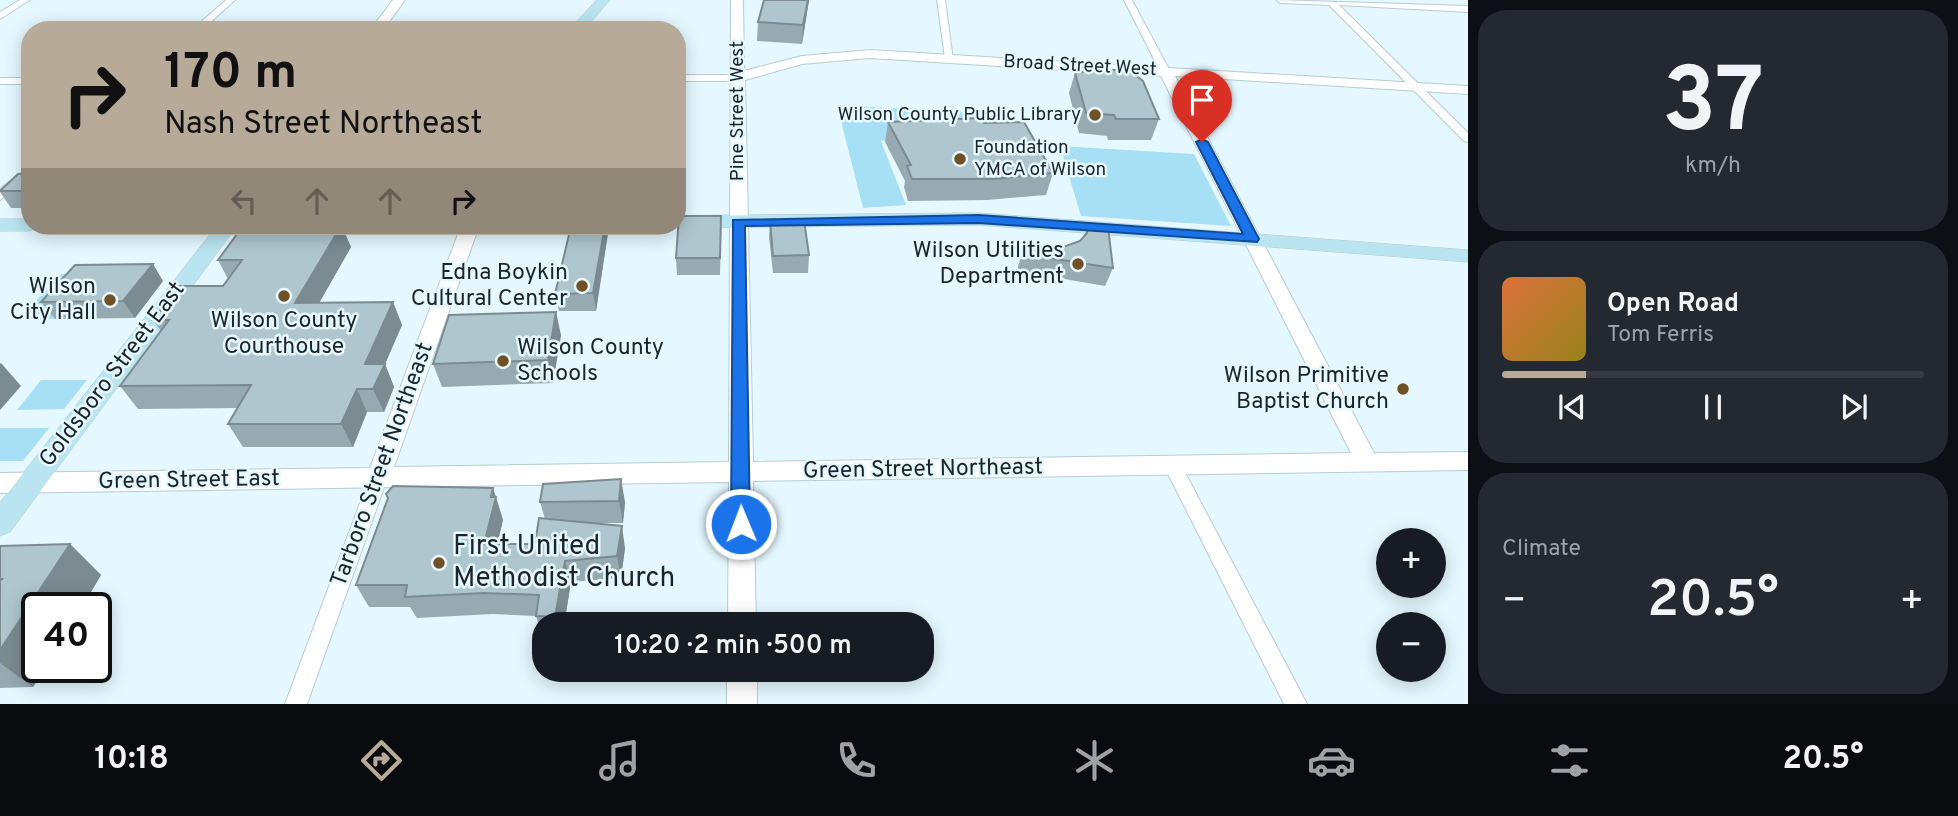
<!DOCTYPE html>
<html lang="en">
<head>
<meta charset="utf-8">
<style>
  body { margin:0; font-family:Overpass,sans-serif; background:#242831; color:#f1f3f6; height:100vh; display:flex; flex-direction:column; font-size:26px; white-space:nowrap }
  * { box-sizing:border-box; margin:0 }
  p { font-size:23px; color:#9ea1a6 }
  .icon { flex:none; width:38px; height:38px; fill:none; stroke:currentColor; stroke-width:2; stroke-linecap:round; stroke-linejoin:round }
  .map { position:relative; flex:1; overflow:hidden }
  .panel { display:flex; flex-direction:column; gap:10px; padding:10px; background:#0d0f14; width:490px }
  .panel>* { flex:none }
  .top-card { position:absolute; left:21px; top:21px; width:665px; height:214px; border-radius:28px; box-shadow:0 4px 18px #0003; background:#b7aa98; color:#111; overflow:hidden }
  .controls { position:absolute; left:1376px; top:528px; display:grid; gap:14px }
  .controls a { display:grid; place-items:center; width:70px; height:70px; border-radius:50%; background:#171b24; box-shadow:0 4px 18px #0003; font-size:35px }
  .speed { position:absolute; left:21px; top:592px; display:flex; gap:14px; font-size:35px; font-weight:700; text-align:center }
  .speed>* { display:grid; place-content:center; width:91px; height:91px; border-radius:50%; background:#171b24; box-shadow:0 4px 18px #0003; line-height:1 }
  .speed .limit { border:4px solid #111; border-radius:10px; background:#fff; color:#111 }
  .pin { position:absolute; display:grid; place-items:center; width:60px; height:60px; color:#fff; margin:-72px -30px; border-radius:50% 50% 50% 0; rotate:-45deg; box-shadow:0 0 7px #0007 }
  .pin .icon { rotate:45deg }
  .me { position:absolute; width:77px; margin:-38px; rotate:359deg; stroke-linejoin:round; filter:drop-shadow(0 0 5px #0008) }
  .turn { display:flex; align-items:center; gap:24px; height:147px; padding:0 28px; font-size:32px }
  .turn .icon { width:91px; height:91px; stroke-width:2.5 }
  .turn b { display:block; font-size:49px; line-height:60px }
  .lanes { display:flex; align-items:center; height:66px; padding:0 28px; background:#0003; justify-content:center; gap:35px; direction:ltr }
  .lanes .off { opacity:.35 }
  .big { font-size:52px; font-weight:600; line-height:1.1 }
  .panel .widget { flex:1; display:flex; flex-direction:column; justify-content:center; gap:10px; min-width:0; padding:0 24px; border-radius:28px; background:#242831 }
  .panel .dial { align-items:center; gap:0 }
  .dial b { font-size:91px; line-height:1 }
  .song { display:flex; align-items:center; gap:21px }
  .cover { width:84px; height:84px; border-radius:10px; background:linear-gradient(135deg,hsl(20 70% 55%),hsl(50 70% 35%)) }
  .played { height:7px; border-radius:4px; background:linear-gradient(90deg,#b7aa98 20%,#363941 20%) }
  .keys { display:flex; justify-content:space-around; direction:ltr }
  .heat { display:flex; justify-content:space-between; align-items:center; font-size:38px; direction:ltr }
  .trip { position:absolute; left:532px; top:612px; width:402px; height:70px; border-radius:28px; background:#171b24; box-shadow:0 4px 18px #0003; font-weight:600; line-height:70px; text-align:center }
  .tabs { display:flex; height:112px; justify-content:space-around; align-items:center; background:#090b0e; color:#9ea1a6 }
  .tabs .icon { width:49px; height:49px }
  .tabs .selected { color:#b7aa98 }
  .tabs b { font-size:32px; color:#f1f3f6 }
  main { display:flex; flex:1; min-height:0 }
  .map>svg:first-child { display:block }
  .green { fill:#a7e0f5 }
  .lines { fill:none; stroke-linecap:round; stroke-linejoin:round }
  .minor-casing { stroke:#b5ccd5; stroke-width:2 }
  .tertiary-casing { stroke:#b5ccd5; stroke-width:2 }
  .secondary-casing { stroke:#b5ccd5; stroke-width:1 }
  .minor { fill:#fff; fill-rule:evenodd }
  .tertiary { fill:#fff; fill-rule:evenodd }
  .secondary { fill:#bae5f0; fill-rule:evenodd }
  .wall { fill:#97aab2 }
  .shaded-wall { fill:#7b8b91 }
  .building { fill:#b0c6cf; stroke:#7b8b91; stroke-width:2 }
  .route { fill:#1a73e8; stroke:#114b97; stroke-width:2 }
  .poi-dot { fill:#705126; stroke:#e5f8ff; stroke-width:2.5 }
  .labels { text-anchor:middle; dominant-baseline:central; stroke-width:5; stroke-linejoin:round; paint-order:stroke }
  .far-street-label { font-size:19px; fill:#1c2427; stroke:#e5f8ff }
  .far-poi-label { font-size:19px; fill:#1c2427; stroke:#e5f8ff; text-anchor:end }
  .poi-label { font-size:23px; fill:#1c2427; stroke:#e5f8ff; text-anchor:end }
  .street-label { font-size:23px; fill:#1c2427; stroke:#e5f8ff }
  .near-poi-label { font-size:28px; fill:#1c2427; stroke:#e5f8ff; text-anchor:start }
</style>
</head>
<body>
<main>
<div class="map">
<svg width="1468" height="704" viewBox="0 0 1468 704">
  <rect width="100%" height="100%" fill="#e5f8ff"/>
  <g class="green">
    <polygon points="837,105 992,114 995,124 947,137 881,141 906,205 863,208"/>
    <polygon points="1060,146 1194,154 1231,226 1081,216"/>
    <polygon points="61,274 95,274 55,319 18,320"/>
    <polygon points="41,380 87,380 64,409 17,410"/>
    <polygon points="0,428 49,428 23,461 0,461"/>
  </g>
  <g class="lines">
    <g class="minor-casing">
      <g id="minor">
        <polygon points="20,0 30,0 0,19 0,12"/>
        <polygon points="226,0 235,0 202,30 192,30"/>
        <polygon points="937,0 945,0 953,60 945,58"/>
        <polygon points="1124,0 1132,0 1170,71 1169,73 1160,71"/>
        <polygon points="1276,0 1468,6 1468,12 1339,5 1468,133 1468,142 1464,141 1329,5 1280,3"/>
        <polygon points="677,75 737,75 742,78 737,81 677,81"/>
        <rect x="0" y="78" width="30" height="6"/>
        <polygon points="30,166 30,177 0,200 0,189"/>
        <polygon points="1173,459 1179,461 1307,704 1284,704 1164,466 1167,461"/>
        <polygon points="378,472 384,474 387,479 307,704 285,704 369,479 372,474"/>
      </g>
    </g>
    <g class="tertiary-casing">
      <g id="tertiary">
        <polygon points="393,0 405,0 383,30 370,30"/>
        <path d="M731,0H743L744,71L802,56L870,50L1468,86V94L1175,76L1374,453L1468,452V470L753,481L756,625H728L729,482L0,493V473L370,468L461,226H479L394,467L729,462ZM870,58L1161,76L1351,453L753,462L745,80L802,64Z"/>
        <rect x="727" y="670" width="30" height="34"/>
      </g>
    </g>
    <g class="secondary-casing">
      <g id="secondary">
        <polygon points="597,0 610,0 584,30 569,30"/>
        <polygon points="979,213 1468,250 1468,262 979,225 677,228 670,226 677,226 677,216"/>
        <polygon points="0,219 30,219 30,226 39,226 30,231 0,231"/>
        <polygon points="217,226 237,226 10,532 0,536 0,503"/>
      </g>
    </g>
    <use href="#minor" class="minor"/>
    <use href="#tertiary" class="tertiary"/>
    <use href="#secondary" class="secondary"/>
  </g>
  <g class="wall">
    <polygon points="809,0 802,44 757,41 758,22"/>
    <polygon points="1075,73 1159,119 1151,140 1108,140 1107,136 1079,133 1069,93"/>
    <polygon points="888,122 984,123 1053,173 1046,195 987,200 908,201 904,187 905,181 885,142"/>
    <polygon points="30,173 30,208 11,208 0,192 0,190"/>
    <polygon points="770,220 809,255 808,273 773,273 769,237"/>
    <polygon points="1089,224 1113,268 1105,286 1018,271 1018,266 1024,249 1066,246 1080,241 1084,237"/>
    <polygon points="243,226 342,226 351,247 319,303 393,302 402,325 385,364 394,387 384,412 367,412 353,447 243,447 228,424 237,408 138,409 120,386 161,331 153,320 223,286 228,279 218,260"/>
    <polygon points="571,226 607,226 608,233 596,311 559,311 555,294"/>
    <polygon points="721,233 720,275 677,275 676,258"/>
    <polygon points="163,281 135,318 55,319 41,302"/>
    <polygon points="561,335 553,383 442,387 433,364"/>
    <polygon points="543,484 625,502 623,523 597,523 625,548 621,578 571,582 564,625 544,625 544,637 543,637 536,616 493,614 417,618 410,607 369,607 356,585 493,488 503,520 497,544 535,544 545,519 540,502"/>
    <polygon points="70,544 101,575 82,607 37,607 37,667 46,667 33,687 0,688 0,546"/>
  </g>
  <g class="shaded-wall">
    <polygon points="808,0 809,0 802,44 803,25"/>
    <polygon points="341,226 351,247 306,326 295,303"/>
    <polygon points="605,226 607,226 608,233 596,311 593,293"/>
    <polygon points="153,264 163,281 135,318 123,301"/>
    <polygon points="393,302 402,325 385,364 394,387 384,412 373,389 365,364"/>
    <polygon points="556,312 561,335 553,383 548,360"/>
    <polygon points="1,363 21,386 0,410 0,364"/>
    <polygon points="357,389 367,412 353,447 341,424"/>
    <polygon points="621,479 625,502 623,523 619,501"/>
    <polygon points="493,488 503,520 492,566 484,544"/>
    <polygon points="622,526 625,548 621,578 617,556"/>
    <polygon points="70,544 101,575 82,607 37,607 37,667 46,667 33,687 0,663 0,650"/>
    <polygon points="565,561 571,582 564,625 557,625 555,617"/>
  </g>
  <g class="building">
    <polygon points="764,0 808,0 803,25 758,22"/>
    <polygon points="1101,69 1116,70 1133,73 1143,81 1159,119 1116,119 1114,115 1086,113 1075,73"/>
    <polygon points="982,118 984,123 1024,122 1053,173 993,179 912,179 907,166 911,165 888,122"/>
    <polygon points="30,173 30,191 0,191 18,174 28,174"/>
    <polygon points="679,216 721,216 720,258 676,258"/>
    <polygon points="770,220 804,220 809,255 773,256"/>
    <polygon points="1089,224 1108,227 1113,268 1023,254 1024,249 1066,246 1080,241 1087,233"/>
    <polygon points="243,226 341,226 295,303 393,302 365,364 385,364 373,389 357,389 341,424 228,424 251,385 120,386 169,320 153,320 179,286 223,286 242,260 218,260"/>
    <polygon points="571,226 605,226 593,293 555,294"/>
    <polygon points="153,264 123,301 41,302 75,265"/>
    <polygon points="556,312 548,360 433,364 449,315"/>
    <polygon points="621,479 619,501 540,502 543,484"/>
    <polygon points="393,486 493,488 491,497 496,497 484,544 535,544 539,518 622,526 617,556 565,561 555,617 536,616 539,595 484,593 405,597 407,585 356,585 388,498 386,494"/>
    <polygon points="70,544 0,650 0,581 2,579 0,579 0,546"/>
  </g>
  <polygon class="route" points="1202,139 1208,142 1259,239 1257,242 979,223 745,226 750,524 747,529 741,532 734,529 731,524 733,220 979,215 1243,234 1196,142"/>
  <g class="poi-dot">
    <circle cx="1095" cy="115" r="7"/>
    <circle cx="960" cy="159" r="7"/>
    <circle cx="1078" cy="264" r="7"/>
    <circle cx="582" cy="286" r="7"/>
    <circle cx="284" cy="296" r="7"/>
    <circle cx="110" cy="300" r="7"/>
    <circle cx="503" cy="361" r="7"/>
    <circle cx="1403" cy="389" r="7"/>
    <circle cx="439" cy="563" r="7"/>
  </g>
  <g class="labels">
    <g class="far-street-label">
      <text transform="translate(1080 66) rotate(3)">Broad Street West</text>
      <text transform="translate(738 111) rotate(-90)">Pine Street West</text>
    </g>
    <g class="far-poi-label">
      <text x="1081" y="115">Wilson County Public Library</text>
      <text x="974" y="148" text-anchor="start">Foundation<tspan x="974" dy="22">YMCA of Wilson</tspan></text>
    </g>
    <g class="poi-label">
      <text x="1064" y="251">Wilson Utilities<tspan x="1064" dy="26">Department</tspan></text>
      <text x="568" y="273">Edna Boykin<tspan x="568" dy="26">Cultural Center</tspan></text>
      <text x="96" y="287">Wilson<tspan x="96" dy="26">City Hall</tspan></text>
      <text x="284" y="321" text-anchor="middle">Wilson County<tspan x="284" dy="26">Courthouse</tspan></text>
      <text x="517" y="348" text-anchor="start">Wilson County<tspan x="517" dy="26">Schools</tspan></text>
      <text x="1389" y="376">Wilson Primitive<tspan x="1389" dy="26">Baptist Church</tspan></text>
    </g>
    <g class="street-label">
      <text transform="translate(113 375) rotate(-53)">Goldsboro Street East</text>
      <text transform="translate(383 465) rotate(-70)">Tarboro Street Northeast</text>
      <text transform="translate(923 470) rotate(-1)">Green Street Northeast</text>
      <text transform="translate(189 481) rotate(-1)">Green Street East</text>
    </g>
    <g class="near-poi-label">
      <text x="453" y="547">First United<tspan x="453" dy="32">Methodist Church</tspan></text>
    </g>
  </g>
</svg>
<div class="controls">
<a>+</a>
<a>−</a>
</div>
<div class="speed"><div class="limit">40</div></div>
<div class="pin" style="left:1202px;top:142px;background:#d93025"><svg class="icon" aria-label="arrive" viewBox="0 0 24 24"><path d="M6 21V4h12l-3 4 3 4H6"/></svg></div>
<svg class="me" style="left:741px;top:524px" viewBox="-20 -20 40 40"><circle r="17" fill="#1a73e8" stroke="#fff" stroke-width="3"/><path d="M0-11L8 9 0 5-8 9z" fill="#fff"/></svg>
<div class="trip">10:20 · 2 min · 500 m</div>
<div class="top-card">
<div class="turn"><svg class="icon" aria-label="right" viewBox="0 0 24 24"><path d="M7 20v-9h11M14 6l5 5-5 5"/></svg><div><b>170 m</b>Nash Street Northeast</div></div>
<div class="lanes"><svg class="icon off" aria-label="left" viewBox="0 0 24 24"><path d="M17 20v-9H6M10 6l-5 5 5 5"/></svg><svg class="icon off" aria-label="ahead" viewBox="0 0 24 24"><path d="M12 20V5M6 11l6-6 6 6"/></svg><svg class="icon off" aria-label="ahead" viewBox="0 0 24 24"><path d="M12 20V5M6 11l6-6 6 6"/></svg><svg class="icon" aria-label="right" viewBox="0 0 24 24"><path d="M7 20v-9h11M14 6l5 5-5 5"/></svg></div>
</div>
</div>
<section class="panel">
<div class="widget dial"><b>37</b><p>km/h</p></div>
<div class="widget">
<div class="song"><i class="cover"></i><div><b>Open Road</b><p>Tom Ferris</p></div></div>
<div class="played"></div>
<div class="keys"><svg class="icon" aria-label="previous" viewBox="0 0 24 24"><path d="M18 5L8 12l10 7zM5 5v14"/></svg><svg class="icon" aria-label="pause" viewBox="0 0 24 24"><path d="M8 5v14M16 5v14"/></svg><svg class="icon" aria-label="next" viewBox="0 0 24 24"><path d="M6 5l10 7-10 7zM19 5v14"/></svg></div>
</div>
<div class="widget"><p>Climate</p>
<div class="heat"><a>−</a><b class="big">20.5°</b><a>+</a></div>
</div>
</section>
</main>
<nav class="tabs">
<b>10:18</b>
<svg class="icon selected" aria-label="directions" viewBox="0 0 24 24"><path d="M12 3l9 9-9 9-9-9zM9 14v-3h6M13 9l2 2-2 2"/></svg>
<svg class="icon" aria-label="music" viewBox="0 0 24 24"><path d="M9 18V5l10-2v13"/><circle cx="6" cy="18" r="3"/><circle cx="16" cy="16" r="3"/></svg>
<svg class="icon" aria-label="phone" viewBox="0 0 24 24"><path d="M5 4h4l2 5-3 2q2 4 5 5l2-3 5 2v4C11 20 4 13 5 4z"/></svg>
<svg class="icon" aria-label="climate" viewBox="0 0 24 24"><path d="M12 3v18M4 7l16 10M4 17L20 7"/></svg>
<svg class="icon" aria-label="car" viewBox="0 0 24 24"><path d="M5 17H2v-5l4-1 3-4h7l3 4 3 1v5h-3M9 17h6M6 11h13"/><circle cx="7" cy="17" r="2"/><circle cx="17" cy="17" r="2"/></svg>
<svg class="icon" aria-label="filters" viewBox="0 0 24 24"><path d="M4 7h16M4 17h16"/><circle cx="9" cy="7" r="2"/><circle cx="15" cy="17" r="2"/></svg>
<b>20.5°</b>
</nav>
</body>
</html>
